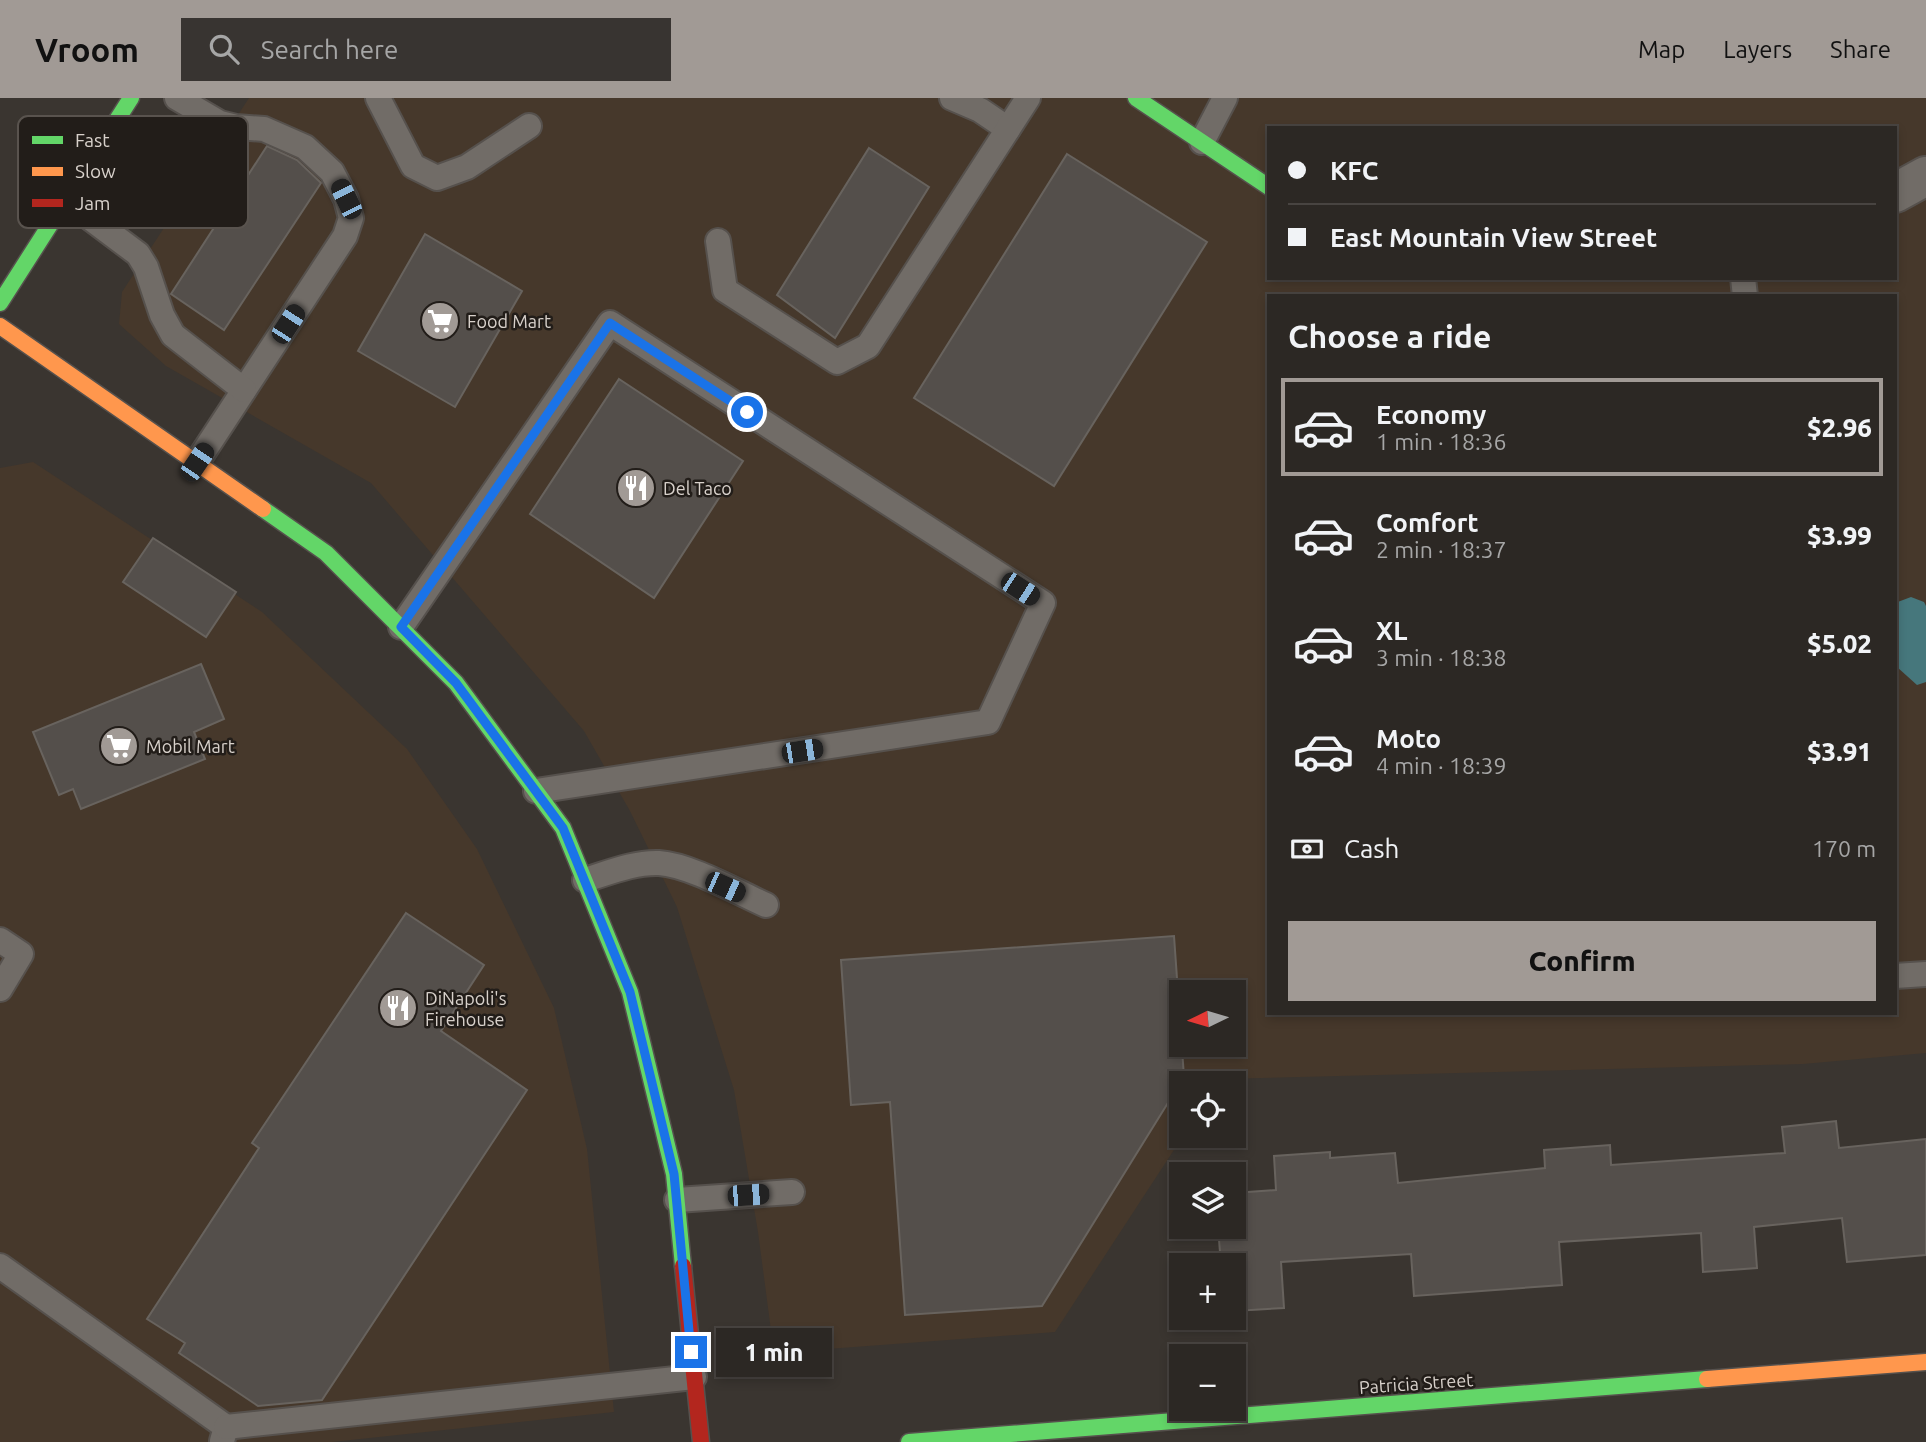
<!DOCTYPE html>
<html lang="en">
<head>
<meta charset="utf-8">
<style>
  body { margin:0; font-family:Ubuntu,sans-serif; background:#383431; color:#f1f3f6; height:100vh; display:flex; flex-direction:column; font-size:26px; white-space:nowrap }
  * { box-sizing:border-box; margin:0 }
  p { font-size:23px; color:#a6a6a6 }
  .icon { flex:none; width:38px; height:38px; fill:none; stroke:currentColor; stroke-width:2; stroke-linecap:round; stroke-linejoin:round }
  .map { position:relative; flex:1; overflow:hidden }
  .drawer { position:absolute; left:1267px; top:196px; width:630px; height:721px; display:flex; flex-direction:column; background:#2c2824; border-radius:0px; box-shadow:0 4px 10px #0003,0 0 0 2px #484441 }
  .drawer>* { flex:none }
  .top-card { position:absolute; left:1267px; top:28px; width:630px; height:154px; border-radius:0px; box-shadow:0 4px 10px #0003,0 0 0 2px #484441; display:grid; align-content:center; height:154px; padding:0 21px; background:#2c2824 }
  .needle { width:46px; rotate:265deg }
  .tools { position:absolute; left:1169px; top:882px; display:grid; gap:14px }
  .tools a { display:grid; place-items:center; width:77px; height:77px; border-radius:0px; background:#2c2824; box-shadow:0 4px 10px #0003,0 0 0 2px #484441; font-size:35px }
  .end { position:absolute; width:32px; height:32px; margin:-16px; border:9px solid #1a73e8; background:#fff; box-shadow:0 0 0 4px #fff }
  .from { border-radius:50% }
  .bubble { position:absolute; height:49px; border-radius:0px; background:#2c2824; box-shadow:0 4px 10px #0003,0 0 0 2px #484441; font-size:23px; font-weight:800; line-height:49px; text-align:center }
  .car { position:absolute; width:21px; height:42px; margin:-21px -10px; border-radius:9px; box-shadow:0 0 5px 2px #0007; background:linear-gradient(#222 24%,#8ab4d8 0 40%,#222 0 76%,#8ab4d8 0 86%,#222 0) }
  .top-card b { display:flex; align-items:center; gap:24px; height:66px; font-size:26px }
  .top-card b+b { border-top:2px solid #484441 }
  .top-card i { width:18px; height:18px; background:#f1f3f6 }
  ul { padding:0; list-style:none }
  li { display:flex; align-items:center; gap:21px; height:98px; margin:0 14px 10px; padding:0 7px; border:4px solid transparent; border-radius:0px }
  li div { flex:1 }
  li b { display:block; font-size:26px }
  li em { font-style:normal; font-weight:800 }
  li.selected { border-color:#a19a95 }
  li>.icon { width:63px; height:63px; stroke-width:1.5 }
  h2 { padding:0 21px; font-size:32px; line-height:84px }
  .pay { display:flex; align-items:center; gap:18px; height:77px; padding:0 21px; font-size:26px }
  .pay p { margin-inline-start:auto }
  .cta { display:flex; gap:14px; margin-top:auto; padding:14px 21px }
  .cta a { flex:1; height:80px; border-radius:0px; background:#a19a95; color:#111; font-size:28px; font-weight:800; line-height:80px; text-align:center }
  header { display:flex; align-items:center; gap:42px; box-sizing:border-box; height:98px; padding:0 35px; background:#a19a95; color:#111 }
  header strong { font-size:33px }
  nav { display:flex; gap:38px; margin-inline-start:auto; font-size:24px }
  .search { width:490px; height:63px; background:#383431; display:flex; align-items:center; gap:18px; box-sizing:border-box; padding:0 24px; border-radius:0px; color:#a6a6a6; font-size:26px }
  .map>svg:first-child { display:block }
  .built { fill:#46382b; fill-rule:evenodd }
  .water { fill:#46777c }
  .building { fill:#544f4b; stroke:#68635e; stroke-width:2 }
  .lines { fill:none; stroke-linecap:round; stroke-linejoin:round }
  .lane-casing { stroke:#56514d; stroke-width:28 }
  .street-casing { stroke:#56514d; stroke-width:42 }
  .fast-casing { stroke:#56514d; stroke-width:19 }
  .slow-casing { stroke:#56514d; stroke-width:19 }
  .jam-casing { stroke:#56514d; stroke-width:19 }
  .lane { stroke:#716c67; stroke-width:24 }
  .street { stroke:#716c67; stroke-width:38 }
  .fast { stroke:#63d668; stroke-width:16 }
  .slow { stroke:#ff974d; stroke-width:16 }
  .jam { stroke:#b3261e; stroke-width:16 }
  .route { stroke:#1a73e8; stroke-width:9 }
  .labels { text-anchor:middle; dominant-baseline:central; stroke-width:5; stroke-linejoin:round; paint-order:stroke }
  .poi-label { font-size:18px; fill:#d8d1cb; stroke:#221d19; text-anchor:start }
  .street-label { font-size:18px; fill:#d8d1cb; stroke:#221d19 }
  .key { fill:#221d19; stroke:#59534e; stroke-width:2 }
  .key-label { font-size:19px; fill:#d8d1cb }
</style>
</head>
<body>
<header>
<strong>Vroom</strong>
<div class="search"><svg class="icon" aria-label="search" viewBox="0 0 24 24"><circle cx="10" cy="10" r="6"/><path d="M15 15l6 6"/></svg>Search here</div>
<nav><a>Map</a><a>Layers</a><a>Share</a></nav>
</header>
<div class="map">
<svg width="1926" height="1344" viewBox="0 0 1926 1344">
  <rect width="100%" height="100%" fill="#3a3530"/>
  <g class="built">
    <path d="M249 0H1926V955L1803 966 1220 981 1217 985H1181L1183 1038 1055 1234 774 1255 758 1134 734 992 677 809 630 713 584 633 371 385 166 268 119 226 122 194ZM1269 30H1895V180H1269ZM1269 198H1895V915H1269ZM1181 894H1234V947H1181Z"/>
    <polygon points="33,364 262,514 407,651 477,751 554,910 587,1051 614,1314 332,1344 0,1344 0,370"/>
  </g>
  <polygon class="water" points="1911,499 1924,504 1926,508 1926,584 1917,587 1897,569 1895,564 1895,505"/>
  <g class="building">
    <polygon points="267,48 297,62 321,85 224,232 171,196"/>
    <polygon points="869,50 929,89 835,240 777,197"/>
    <polygon points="1067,56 1207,144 1054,388 914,300"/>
    <polygon points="425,136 522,193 455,309 358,253"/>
    <polygon points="619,281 743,363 654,500 530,416"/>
    <polygon points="153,440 236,494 206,539 123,484"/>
    <polygon points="201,566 224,621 194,634 205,661 81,711 73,691 59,697 33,634"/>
    <polygon points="406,815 484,867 441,933 527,992 322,1302 258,1308 179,1255 185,1245 147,1221 259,1050 252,1045"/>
    <polygon points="1174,838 1184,979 1042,1208 905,1217 890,1004 851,1007 841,862"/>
    <polygon points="1836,1023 1839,1050 1926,1041 1926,1157 1847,1164 1842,1120 1754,1129 1757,1170 1703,1174 1701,1135 1559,1144 1562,1187 1414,1198 1411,1156 1281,1164 1284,1210 1234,1213 1234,1167 1221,1167 1218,1129 1234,1129 1234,1095 1276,1092 1274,1058 1330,1054 1330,1060 1395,1055 1398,1085 1545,1070 1544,1052 1610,1047 1611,1067 1785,1055 1782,1029"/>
  </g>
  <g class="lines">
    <defs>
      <g id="lane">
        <polyline points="177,0 220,25 236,29 264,31 305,49 332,74 346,101 351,120 345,138 197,364"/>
        <polyline points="378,0 413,68 437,80 467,69 529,28"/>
        <polyline points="952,0 980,12 1008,31"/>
        <polyline points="1202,44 1225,0"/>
        <polyline points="66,102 138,156 146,169 162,217 173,237 244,292"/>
        <polyline points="718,143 725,192 837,264 868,248 1028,0"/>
        <polyline points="1743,180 1745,198"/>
        <polyline points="401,529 610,225 1043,505 988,624 536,693"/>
        <path d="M585 782C608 775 634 764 659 765 690 767 737 794 766 807"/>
        <polyline points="0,842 21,856 0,891"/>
        <polyline points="1895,878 1926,876"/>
        <polyline points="677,1102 792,1094"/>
        <polyline points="0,1168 226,1329 222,1343"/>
        <polyline points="226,1329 694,1279"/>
      </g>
      <polyline id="street" points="1895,95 1926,78"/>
      <g id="fast">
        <polyline points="1136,0 1269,89"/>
        <polyline points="0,205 131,0"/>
        <polyline points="263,411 326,455 456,585 563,730 630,894 674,1076 683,1168"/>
        <polyline points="909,1344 1707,1281"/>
      </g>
      <g id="slow">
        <polyline points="0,228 263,411"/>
        <polyline points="1707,1281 1926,1264"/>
      </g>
      <polyline id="jam" points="683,1168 701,1344"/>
    </defs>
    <use href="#lane" class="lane-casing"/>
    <use href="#street" class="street-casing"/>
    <use href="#fast" class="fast-casing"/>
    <use href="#slow" class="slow-casing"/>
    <use href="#jam" class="jam-casing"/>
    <use href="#lane" class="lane"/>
    <use href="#street" class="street"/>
    <use href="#fast" class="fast"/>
    <use href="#slow" class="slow"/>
    <use href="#jam" class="jam"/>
  </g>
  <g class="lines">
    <polyline class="route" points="691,1254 674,1076 630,894 563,730 456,585 401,529 610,225 747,314"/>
  </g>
  <defs>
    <symbol id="supermarket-disc" viewBox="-11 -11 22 22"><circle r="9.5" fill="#a19a95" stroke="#221d19"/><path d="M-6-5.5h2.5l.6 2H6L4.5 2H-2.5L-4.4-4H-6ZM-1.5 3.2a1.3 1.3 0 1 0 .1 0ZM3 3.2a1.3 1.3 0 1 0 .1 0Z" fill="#fff"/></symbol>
    <symbol id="restaurant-disc" viewBox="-11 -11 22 22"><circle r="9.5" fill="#a19a95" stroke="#221d19"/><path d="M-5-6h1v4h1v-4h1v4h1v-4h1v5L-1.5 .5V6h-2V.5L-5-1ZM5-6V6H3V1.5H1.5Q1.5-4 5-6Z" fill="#fff"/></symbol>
  </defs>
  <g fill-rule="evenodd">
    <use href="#supermarket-disc" x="418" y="201" width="44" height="44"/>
    <use href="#restaurant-disc" x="614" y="368" width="44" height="44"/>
    <use href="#supermarket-disc" x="97" y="626" width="44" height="44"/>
    <use href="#restaurant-disc" x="376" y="888" width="44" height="44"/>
  </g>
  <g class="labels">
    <g class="poi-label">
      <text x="467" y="223">Food Mart</text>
      <text x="663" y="390">Del Taco</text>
      <text x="146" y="648">Mobil Mart</text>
      <text x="425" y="900">DiNapoli's<tspan x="425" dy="21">Firehouse</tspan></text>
    </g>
    <g class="street-label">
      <text transform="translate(1416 1285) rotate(-4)">Patricia Street</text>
    </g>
  </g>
  <rect x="18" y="18" width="230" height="112" rx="10" class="key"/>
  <rect x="32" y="38" width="31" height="8" fill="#63d668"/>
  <rect x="32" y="69" width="31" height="9" fill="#ff974d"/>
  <rect x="32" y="101" width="31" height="8" fill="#b3261e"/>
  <g class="key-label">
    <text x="75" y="49">Fast</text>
    <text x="75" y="80">Slow</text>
    <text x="75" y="112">Jam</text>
  </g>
</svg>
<div class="tools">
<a><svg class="needle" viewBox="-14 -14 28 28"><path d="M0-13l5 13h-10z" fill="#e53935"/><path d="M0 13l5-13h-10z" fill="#a6a6a6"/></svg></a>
<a><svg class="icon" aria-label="locate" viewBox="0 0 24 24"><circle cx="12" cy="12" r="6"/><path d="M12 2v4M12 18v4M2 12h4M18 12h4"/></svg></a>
<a><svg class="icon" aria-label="layers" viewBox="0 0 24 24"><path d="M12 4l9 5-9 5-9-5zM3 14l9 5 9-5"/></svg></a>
<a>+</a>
<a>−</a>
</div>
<i class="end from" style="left:747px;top:314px"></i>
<i class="end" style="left:691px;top:1254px"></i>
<div class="bubble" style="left:716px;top:1230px;width:116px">1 min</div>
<i class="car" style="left:346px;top:101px;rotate:334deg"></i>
<i class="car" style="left:288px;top:226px;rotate:33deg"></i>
<i class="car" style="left:197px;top:364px;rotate:34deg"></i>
<i class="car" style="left:1020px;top:491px;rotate:123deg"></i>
<i class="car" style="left:802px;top:653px;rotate:81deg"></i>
<i class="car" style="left:725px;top:789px;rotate:114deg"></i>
<i class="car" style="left:748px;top:1097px;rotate:86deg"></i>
<div class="top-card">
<b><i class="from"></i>KFC</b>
<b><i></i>East Mountain View Street</b>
</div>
<section class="drawer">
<h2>Choose a ride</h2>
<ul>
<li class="selected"><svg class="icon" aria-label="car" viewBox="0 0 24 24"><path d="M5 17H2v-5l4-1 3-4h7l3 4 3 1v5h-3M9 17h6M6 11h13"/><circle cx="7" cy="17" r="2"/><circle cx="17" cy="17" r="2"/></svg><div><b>Economy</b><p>1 min · 18:36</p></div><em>$2.96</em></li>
<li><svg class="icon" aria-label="car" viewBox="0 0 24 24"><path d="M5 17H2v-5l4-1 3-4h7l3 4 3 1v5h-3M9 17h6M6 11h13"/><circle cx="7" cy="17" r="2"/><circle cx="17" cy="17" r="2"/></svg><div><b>Comfort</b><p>2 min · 18:37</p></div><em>$3.99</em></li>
<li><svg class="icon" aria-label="car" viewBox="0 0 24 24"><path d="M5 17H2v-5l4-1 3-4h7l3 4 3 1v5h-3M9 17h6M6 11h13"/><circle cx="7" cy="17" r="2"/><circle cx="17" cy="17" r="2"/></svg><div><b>XL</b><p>3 min · 18:38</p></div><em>$5.02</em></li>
<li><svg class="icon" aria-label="car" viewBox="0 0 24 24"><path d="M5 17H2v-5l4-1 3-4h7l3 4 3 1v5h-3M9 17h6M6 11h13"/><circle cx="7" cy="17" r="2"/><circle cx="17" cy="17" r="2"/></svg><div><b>Moto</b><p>4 min · 18:39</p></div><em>$3.91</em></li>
</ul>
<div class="pay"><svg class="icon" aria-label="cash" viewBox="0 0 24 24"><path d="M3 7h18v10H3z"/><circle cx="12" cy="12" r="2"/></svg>Cash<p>170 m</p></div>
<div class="cta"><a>Confirm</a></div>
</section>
</div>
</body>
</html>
